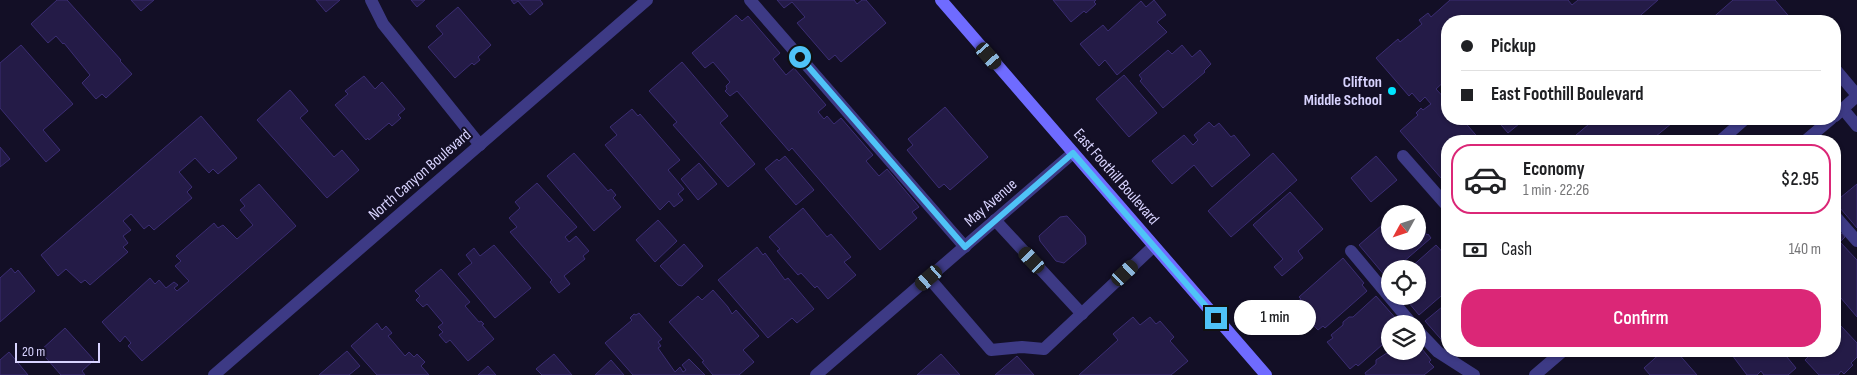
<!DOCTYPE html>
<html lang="en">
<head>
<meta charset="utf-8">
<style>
  body { margin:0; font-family:"Sofia Sans Condensed",sans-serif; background:#f6f6f6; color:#202124; height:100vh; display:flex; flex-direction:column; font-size:19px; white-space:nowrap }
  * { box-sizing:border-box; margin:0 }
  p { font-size:16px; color:#757577 }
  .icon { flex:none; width:28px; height:28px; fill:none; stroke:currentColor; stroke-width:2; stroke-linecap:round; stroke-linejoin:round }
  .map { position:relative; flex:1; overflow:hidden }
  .details { position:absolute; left:1441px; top:135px; width:400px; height:222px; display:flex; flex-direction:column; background:#fff; border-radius:20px; box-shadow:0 1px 4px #0004 }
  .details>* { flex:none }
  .hud { position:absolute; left:1441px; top:15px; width:400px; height:110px; border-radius:20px; box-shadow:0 1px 4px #0004; display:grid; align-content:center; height:110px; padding:0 20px; background:#fff }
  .needle { width:32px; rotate:230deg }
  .tools { position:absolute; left:1381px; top:205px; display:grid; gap:10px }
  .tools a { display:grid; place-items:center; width:45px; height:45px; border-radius:50%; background:#fff; box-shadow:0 1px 4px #0004; font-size:25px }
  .scale { position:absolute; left:15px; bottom:12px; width:85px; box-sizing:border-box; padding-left:5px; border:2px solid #d9d4ff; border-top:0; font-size:14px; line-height:18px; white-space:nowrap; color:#d9d4ff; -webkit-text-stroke:4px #130f26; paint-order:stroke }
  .end { position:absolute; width:22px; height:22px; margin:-11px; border:6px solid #4fc3f7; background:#111; box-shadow:0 0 0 2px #111 }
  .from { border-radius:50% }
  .bubble { position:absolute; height:35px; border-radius:18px; background:#fff; box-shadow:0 1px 4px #0004; font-size:16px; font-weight:600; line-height:35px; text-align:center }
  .car { position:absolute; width:15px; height:30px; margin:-15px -8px; border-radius:6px; box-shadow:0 0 4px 1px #0007; background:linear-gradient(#222 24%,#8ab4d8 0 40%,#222 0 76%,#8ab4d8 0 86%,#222 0) }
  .hud b { display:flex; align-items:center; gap:18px; height:48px; font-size:19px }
  .hud b+b { border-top:1px solid #e0e0e0 }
  .hud i { width:12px; height:12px; background:#202124 }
  ul { padding:9px 0 0; list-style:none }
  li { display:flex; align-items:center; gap:15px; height:70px; margin:0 10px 8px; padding:0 10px; border:2px solid #e0e0e0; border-radius:20px }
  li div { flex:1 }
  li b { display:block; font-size:19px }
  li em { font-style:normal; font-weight:600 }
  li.selected { border-color:#db2777 }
  li>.icon { width:45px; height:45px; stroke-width:1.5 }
  .pay { display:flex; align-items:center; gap:12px; height:55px; padding:0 20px; font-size:19px }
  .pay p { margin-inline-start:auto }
  .primary-button { display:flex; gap:10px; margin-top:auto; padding:10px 20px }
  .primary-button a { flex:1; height:58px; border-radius:20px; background:#db2777; color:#fff; font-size:20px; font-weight:600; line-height:58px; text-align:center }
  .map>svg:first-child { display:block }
  .building { fill:#241b47; stroke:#3b2d73 }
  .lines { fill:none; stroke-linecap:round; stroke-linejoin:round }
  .service { stroke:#3d3a85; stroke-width:12 }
  .minor { stroke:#3d3a85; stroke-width:12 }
  .secondary { stroke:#6f6bff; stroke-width:12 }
  .route { stroke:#4fc3f7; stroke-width:6 }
  .poi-dot { fill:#00e5ff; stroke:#130f26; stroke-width:2 }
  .labels { text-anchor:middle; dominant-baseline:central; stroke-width:4; stroke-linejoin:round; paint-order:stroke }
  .poi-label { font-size:16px; font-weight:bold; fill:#d9d4ff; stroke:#130f26; text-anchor:end }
  .street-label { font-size:16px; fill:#d9d4ff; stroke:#130f26 }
</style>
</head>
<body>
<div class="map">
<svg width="1857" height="375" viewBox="0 0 1857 375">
  <rect width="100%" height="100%" fill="#130f26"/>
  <g class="building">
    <polygon points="57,0 67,0 121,60 120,61 132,74 106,98 102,94 96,99 82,83 90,75 64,43 63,44 56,36 48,43 31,24"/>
    <polygon points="131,0 154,0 141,11"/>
    <polygon points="316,0 340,0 326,12"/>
    <polygon points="411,0 425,0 417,7"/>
    <polygon points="511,0 540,0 543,4 530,15 518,1 514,4"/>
    <polygon points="777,0 854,0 857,4 862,0 866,0 886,23 841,62 835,55 829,60 797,23 805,17 792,2 784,8"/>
    <polygon points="1053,0 1096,0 1094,2 1096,4 1086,13 1084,11 1071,22"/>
    <polygon points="1154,0 1166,15 1157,22 1167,32 1117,75 1105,60 1099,66 1080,44 1103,25 1108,31 1141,1 1146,7"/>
    <polygon points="1450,0 1568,0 1572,5 1578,0 1658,0 1634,21 1448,21 1448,78 1436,89 1448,102 1448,119 1462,119 1481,141 1448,141 1448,186 1400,131 1418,115 1416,113 1421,108 1423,110 1431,104 1425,97 1420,102 1412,93 1409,96 1376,58 1398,39 1400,42 1422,24 1419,20 1428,13 1431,17"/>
    <polygon points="1733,0 1775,0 1792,20 1790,21 1709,21"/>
    <polygon points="458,7 491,45 478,57 480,60 474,65 472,63 455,78 428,47 443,34 436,26"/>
    <polygon points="736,15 742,21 748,16 780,53 773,59 786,75 794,68 826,105 818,112 824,119 827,116 834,124 841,118 873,155 866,161 879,176 887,169 919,207 912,212 917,218 880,250 792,148 789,151 737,91 730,96 725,91 727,89 726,86 730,82 713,62 705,68 692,53"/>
    <polygon points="21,45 73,104 43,130 60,150 46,162 0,108 0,63"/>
    <polygon points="1182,45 1192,57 1200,50 1211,64 1204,71 1205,72 1163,108 1140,81 1142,79 1139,75 1168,50 1172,54"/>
    <polygon points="682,62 728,116 720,123 755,164 728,187 673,125 677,122 649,91"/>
    <polygon points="1124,75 1157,113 1129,137 1096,99"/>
    <polygon points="364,76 375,89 382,82 405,109 398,115 401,118 392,126 389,123 369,140 368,138 366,140 335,105 348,94 345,91"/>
    <polygon points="290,90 308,111 300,118 334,157 342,150 359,170 327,198 257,120"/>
    <polygon points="945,107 988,157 950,190 944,184 939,188 907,150 913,145 908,139"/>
    <polygon points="632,109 638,116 640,114 680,160 668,170 684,189 678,194 683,200 674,207 669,201 660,210 605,145 617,135 610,127"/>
    <polygon points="201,116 237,158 218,174 213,169 209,173 195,158 179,172 192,187 187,192 192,198 154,230 149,225 144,229 131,214 123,221 131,230 123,236 128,243 123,247 128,252 90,285 85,280 81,283 66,269 58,276 41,255"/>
    <polygon points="1496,119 1525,119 1508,133"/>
    <polygon points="1595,119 1677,119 1650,141 1569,141"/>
    <polygon points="1209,122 1214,127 1219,123 1231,137 1234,135 1250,155 1212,187 1194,165 1172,184 1152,161 1184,135 1193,145 1198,140 1194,135"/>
    <polygon points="0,147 10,159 0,167"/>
    <polygon points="574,153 608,191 611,189 616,195 613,198 621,207 594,231 547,176"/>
    <polygon points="1273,153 1297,180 1231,237 1208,211"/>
    <polygon points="785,156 814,190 796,205 765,169 777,159 779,161"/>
    <polygon points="1376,156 1397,180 1371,202 1351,178"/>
    <polygon points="699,163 717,184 698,200 681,179"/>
    <polygon points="537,183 577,227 565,237 569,242 576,236 589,251 583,256 585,259 564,276 570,284 559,293 550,282 552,280 510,232 517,227 509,218 520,208 515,202"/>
    <polygon points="259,184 296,226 142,361 128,346 131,343 125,336 120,342 102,322 150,278 155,284 159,280 166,288 174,282 178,285 174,288 177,291 189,281 175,266 181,261 176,256 214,223 218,228 223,225 237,239 253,225 240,210 245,206 240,200"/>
    <polygon points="1857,184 1857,228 1835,202"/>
    <polygon points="1290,192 1323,229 1298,251 1303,258 1282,276 1274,267 1283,259 1253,225"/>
    <polygon points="1403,207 1408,214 1395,214"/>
    <polygon points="803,208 827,237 831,234 851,257 844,262 856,275 828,299 817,286 815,288 801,273 798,275 777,251 780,249 769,237"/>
    <polygon points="1067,216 1085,236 1086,244 1064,263 1056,261 1040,241 1039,236 1060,217"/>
    <polygon points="1390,218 1390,241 1418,241 1418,224 1427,235 1428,234 1431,238 1395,269 1390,269 1390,273 1386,277 1359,245"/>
    <polygon points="658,220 677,241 655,262 636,240"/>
    <polygon points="1842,233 1845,237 1840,242 1857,260 1857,317 1835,291 1835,236 1837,238"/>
    <polygon points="684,244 703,266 682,286 678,285 660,266"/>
    <polygon points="494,245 531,288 495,318 458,274 472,263 466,255 474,248 480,256"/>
    <polygon points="1436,245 1448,258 1448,290 1419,315 1403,296 1418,296 1418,269 1409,269"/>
    <polygon points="757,247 763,255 765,253 785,280 788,278 814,309 797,323 792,318 768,338 718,280"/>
    <polygon points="1343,258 1364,283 1362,285 1367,291 1325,328 1323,326 1318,330 1294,304 1301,299 1299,297"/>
    <polygon points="11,268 15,273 18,270 35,291 0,322 0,278"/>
    <polygon points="441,269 470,302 465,306 479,322 481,321 484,324 482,325 494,339 468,361 450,340 446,343 439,335 443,332 438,327 443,323 427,304 423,307 416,300 420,296 415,291"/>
    <polygon points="713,290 728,307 732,314 736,310 759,336 743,350 754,362 739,375 713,375 702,362 704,361 669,322 698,296 702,300"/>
    <polygon points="1376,296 1398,321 1396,324 1390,324 1390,338 1358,366 1356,364 1350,369 1327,342 1333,338 1331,335 1343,325 1343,322 1349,317 1353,317"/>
    <polygon points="1448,302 1448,346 1447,346 1425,321"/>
    <polygon points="639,313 662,339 658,342 661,346 658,348 675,372 680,367 683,372 686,370 682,365 689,359 705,375 633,375 605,343 632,320 630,318 634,314 636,315"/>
    <polygon points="1133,317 1140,325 1150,317 1156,324 1160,321 1174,337 1170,341 1188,361 1171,375 1079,375 1118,340 1113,334"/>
    <polygon points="377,323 382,330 386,326 392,333 388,336 405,356 409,352 414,357 417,354 425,362 421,366 429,375 377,375 351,346"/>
    <polygon points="1841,326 1857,343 1857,357 1851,363 1853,365 1844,374 1841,371 1838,375 1819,375 1805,360 1814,351 1835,351 1835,332"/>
    <polygon points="65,328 94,360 82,371 85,375 61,375 40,351"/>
    <polygon points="1418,344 1431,360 1429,362 1434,367 1424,375 1366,375 1365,373 1376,364 1376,360 1390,351 1418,351"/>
    <polygon points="347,351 360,366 349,375 319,375"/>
    <polygon points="1663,351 1676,351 1697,375 1650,375 1644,368"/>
    <polygon points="1729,351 1782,351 1796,368 1788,375 1764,375 1761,371 1757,375 1747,375"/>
    <polygon points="9,352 28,375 0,375 0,360"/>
    <polygon points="554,354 572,375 542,375 536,369"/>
    <polygon points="941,354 960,375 917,375"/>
    <polygon points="1017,356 1034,375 995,375"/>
    <polygon points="611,360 624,375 595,375"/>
    <polygon points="488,366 496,375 478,375"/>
  </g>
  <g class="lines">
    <g class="service">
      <polyline points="371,0 383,24 480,145"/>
      <polyline points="750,0 965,247"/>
      <polyline points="1835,69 1857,95"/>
      <polyline points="1843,109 1857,126"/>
      <polyline points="1720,141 1745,119"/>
      <polyline points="1403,156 1448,207"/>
      <polyline points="1835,216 1857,241"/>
      <polyline points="995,220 1082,314"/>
      <polyline points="1351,251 1412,324"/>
      <polyline points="929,278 991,350 1022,347 1044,349 1154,246"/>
      <polyline points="1418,331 1438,352 1474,375"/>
    </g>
    <g class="minor">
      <polyline points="1835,116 1857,96"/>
      <polyline points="1805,141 1831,119"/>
      <polyline points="214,375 647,0"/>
      <polyline points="816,375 1073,153"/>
      <polyline points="1535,375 1563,351"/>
    </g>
    <polyline class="secondary" points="941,0 1266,375"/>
  </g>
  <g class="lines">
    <polyline class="route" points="800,57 965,247 1073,153 1216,318"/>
  </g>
  <circle class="poi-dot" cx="1392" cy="91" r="5"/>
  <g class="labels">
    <g class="poi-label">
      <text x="1382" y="82">Clifton<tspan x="1382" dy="18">Middle School</tspan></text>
    </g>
    <g class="street-label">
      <text transform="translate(420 175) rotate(-41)">North Canyon Boulevard</text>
      <text transform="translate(1116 177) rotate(49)">East Foothill Boulevard</text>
      <text transform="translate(991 203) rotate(-41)">May Avenue</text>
    </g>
  </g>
</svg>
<div class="tools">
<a><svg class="needle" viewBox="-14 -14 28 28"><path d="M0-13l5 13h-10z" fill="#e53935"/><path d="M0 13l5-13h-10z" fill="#757577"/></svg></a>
<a><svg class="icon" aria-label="locate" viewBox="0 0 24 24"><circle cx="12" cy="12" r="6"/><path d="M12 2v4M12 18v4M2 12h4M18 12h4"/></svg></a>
<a><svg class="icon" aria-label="layers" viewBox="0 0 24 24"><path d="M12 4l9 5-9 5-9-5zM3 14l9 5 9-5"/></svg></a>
</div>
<div class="scale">20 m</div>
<i class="end from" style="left:800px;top:57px"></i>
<i class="end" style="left:1216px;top:318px"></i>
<div class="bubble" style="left:1234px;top:300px;width:82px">1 min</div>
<i class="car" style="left:989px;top:56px;rotate:139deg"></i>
<i class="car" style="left:1032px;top:260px;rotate:317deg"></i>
<i class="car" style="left:1125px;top:273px;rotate:47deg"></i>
<i class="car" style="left:929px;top:278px;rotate:229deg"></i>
<div class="hud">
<b><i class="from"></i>Pickup</b>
<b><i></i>East Foothill Boulevard</b>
</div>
<section class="details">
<ul>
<li class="selected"><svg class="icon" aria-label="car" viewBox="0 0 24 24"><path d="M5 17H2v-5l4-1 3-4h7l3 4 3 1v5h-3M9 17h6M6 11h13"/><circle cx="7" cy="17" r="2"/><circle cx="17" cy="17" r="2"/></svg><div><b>Economy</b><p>1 min · 22:26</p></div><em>$2.95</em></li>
</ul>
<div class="pay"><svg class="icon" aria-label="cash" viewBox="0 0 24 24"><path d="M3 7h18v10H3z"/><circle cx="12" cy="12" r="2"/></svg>Cash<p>140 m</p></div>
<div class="primary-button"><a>Confirm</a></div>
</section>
</div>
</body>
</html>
